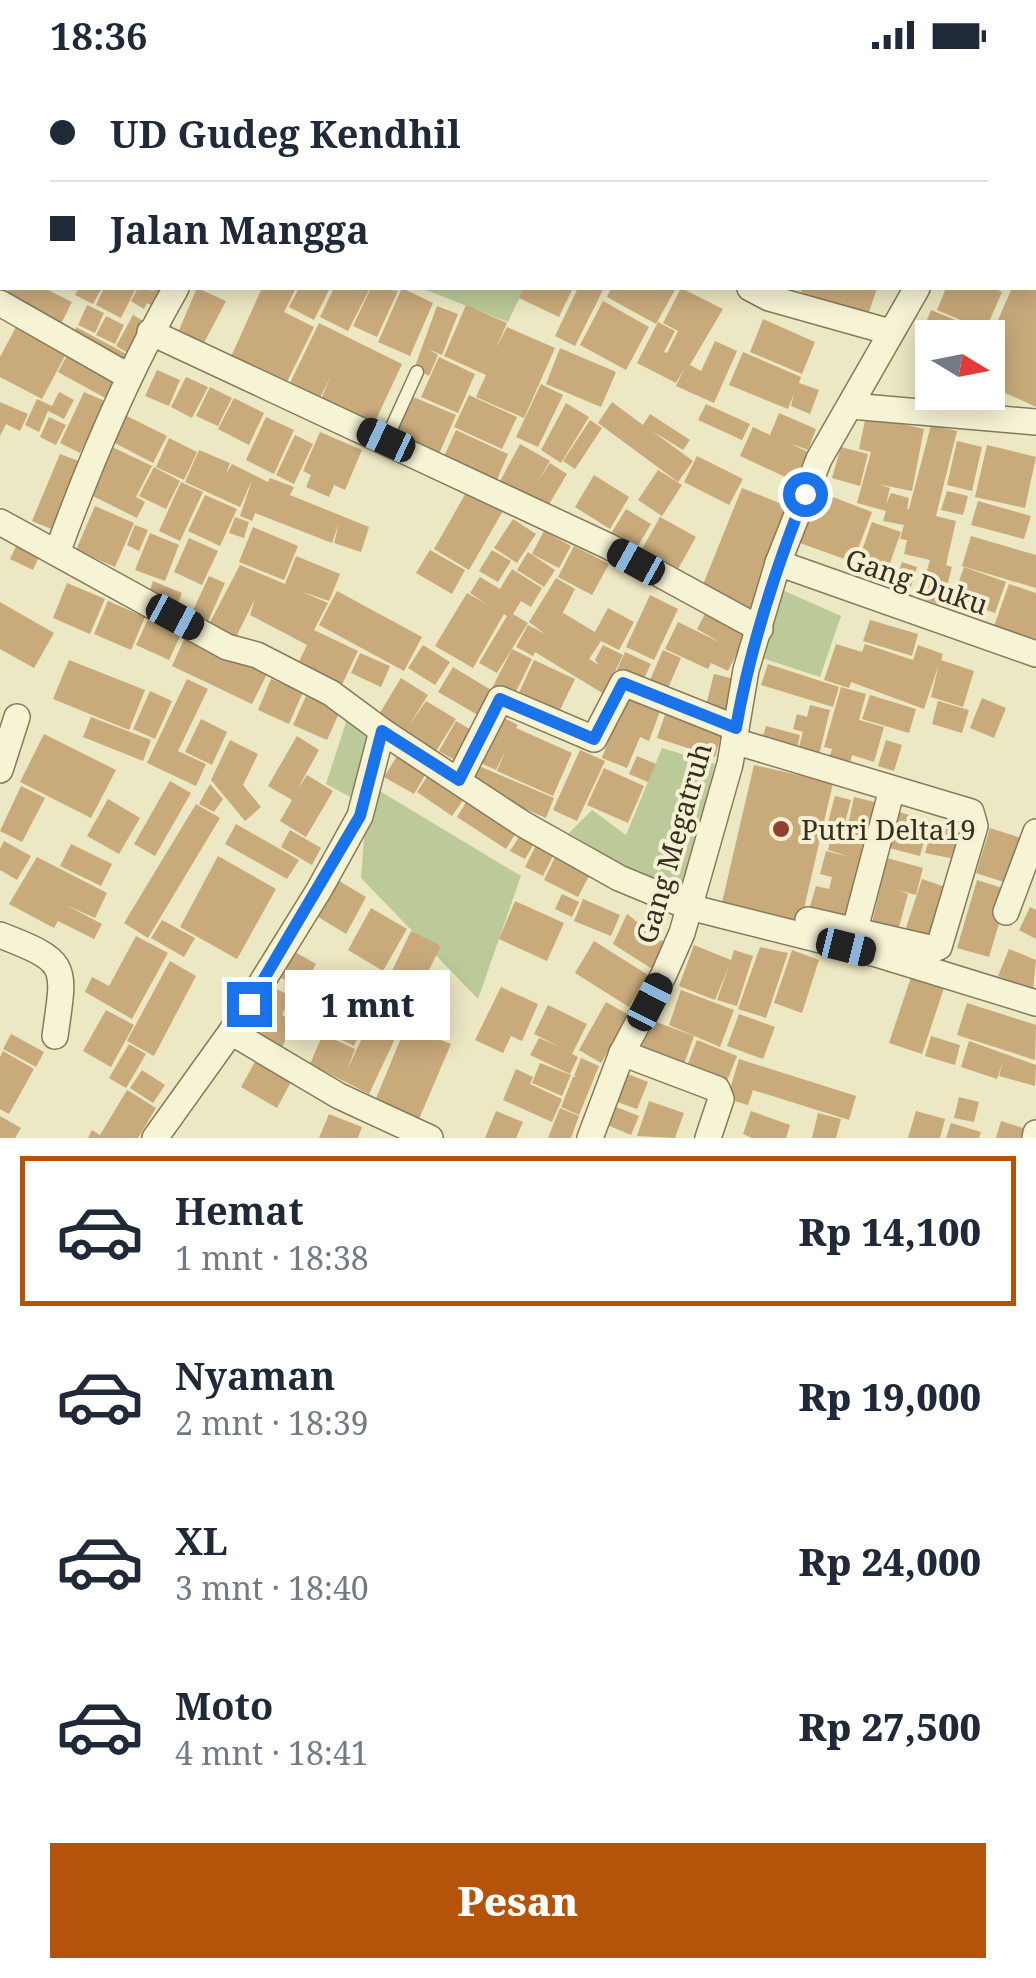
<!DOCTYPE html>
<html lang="id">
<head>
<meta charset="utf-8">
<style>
  body { margin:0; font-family:"Noto Serif",serif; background:#f6f6f7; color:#1f2937; height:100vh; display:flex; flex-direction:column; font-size:38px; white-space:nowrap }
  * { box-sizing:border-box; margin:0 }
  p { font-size:32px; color:#747a83 }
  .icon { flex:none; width:55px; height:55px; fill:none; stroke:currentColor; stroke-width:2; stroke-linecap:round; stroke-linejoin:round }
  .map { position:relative; height:1068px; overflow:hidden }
  .panel { display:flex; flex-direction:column; background:#fff; flex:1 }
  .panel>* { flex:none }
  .top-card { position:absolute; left:0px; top:0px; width:1038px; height:220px; box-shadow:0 5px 25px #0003; display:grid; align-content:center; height:220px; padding:0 50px; background:#fff }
  .needle { width:65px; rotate:100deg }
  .buttons { position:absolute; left:915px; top:250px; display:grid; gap:20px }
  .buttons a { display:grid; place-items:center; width:90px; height:90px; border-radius:0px; background:#fff; box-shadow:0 5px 25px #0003; font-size:50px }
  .end { position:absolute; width:45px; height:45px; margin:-22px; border:12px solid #1a73e8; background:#fff; box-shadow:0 0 0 5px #fff }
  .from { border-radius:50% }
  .bubble { position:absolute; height:70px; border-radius:0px; background:#fff; box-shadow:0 5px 25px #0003; font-size:32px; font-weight:800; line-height:70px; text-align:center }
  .car { position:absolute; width:30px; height:60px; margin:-30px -15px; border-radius:12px; box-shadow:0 0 8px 2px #0007; background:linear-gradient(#222 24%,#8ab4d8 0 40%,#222 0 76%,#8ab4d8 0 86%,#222 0) }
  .top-card b { display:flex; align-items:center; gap:35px; height:95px; font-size:38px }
  .top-card b+b { border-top:2px solid #e0e1e3 }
  .top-card i { width:25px; height:25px; background:#1f2937 }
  ul { padding:18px 0 0; list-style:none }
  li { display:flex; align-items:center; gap:30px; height:150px; margin:0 20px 15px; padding:0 30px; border:5px solid transparent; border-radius:0px }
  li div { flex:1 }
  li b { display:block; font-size:38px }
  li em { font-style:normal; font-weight:800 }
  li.selected { border-color:#b45309 }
  li>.icon { width:90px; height:90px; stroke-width:1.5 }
  .button { display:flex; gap:20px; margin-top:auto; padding:20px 50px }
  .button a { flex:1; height:115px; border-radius:0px; background:#b45309; color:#fff; font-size:40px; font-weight:800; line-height:115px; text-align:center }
  .status { display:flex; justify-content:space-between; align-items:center; height:70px; padding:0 50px; background:#fff; direction:ltr }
  .status svg { height:28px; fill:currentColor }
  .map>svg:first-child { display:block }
  .green { fill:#bbca98 }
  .building { fill:#c9aa7b }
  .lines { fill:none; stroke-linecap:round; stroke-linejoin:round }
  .lane-casing { stroke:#867a5b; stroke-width:15 }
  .street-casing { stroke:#867a5b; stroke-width:28 }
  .lane { stroke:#f7f4d6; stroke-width:12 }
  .street { stroke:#f7f4d6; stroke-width:25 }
  .route { stroke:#1a73e8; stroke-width:12 }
  .poi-dot { fill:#933f2d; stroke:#f4f0d3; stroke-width:4 }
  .labels { text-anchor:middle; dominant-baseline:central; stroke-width:8; stroke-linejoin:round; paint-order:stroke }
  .street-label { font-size:28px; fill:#362e1e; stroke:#f4f0d3 }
  .poi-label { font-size:28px; fill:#362e1e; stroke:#f4f0d3; text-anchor:start }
</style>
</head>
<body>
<div class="status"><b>18:36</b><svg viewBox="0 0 49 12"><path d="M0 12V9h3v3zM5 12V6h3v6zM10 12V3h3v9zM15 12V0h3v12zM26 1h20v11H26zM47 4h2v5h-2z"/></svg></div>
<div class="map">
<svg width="1036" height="1068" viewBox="0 0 1036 1068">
  <rect width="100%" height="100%" fill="#ece8c3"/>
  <g class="green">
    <polygon points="421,218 524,218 508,252"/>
    <polygon points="780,519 841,546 820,607 762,588"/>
    <polygon points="349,643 375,659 356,730 326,714"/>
    <polygon points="662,678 715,694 683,818 630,800 569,763 592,740 626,765"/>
    <polygon points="368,714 521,806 478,929 361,808"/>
  </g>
  <g class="building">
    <polygon points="10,218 44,218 72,232 60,256 5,226"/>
    <polygon points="79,218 102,218 93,234 75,225"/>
    <polygon points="104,218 136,218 121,248 96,235"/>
    <polygon points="138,218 154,221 156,218 173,218 161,240 147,233 144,239 131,231"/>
    <polygon points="197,218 226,231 204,273 179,260"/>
    <polygon points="262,218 296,218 284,242 314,257 284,318 230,289"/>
    <polygon points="299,218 330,218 314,250 289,237"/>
    <polygon points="334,218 370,218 348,261 320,247"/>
    <polygon points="371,218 398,221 377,267 353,256"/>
    <polygon points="402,218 433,233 410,286 378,272"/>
    <polygon points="524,218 573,218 559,247 519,228"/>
    <polygon points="578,218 604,218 575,276 555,266"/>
    <polygon points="611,218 676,218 656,254 607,227"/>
    <polygon points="681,218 723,239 690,295 701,301 715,271 737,281 714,333 676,316 685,297 676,313 637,293 658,252 675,261 664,282 667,283 678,261 663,253"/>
    <polygon points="803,218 877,218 868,245 801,222"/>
    <polygon points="946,218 993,218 1002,222 982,268 956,268 963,251 937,240"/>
    <polygon points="1012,218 1036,218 1036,337 988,315 988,273"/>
    <polygon points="603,231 649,257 626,300 580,275"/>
    <polygon points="87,235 104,243 95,263 78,255"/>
    <polygon points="466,235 507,253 496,278 507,257 555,278 524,348 476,327 486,305 444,286"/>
    <polygon points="437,236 458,244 442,285 428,279 438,285 429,306 414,299"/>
    <polygon points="931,240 960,252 953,268 932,268 932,275 919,270"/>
    <polygon points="133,245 150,255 133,286 116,276"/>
    <polygon points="106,246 124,255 115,274 96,265"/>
    <polygon points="763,249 815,272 802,304 750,282"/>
    <polygon points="319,253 402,294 372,358 319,334 331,306 317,334 287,319"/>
    <polygon points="16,257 66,284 42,329 0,307 0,287"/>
    <polygon points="76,257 134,288 128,297 73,265"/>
    <polygon points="560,278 616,302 601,337 546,314"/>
    <polygon points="69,282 118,309 107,329 58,302"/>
    <polygon points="743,282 801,307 799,313 819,320 810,344 791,336 794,324 788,339 729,315"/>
    <polygon points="439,287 475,304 458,343 421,327"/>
    <polygon points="157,300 180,310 169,336 145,326"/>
    <polygon points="186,307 208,317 192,348 171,337"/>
    <polygon points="541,314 563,325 538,377 516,367"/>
    <polygon points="210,317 232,328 218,356 196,346"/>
    <polygon points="59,322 74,330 64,349 48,341 39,362 25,355 37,329 52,336"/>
    <polygon points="84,322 105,331 95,350 103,354 95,371 88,367 80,383 60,373"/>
    <polygon points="469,325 517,347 502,379 454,357"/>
    <polygon points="411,326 456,345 439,384 393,364"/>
    <polygon points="234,328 264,343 249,375 218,359"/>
    <polygon points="0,332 28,344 20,361 6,354 0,366"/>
    <polygon points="612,332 643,355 650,344 690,370 683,380 652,361 693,391 678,412 598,353"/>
    <polygon points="566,333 589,347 561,393 541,380"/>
    <polygon points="706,334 750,354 742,370 698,350"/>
    <polygon points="121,343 167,366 153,393 107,369"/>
    <polygon points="779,343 816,359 808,380 789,373 808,382 794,411 740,386 753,357 770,365"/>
    <polygon points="866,346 924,359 912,421 877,414 890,418 886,434 891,423 909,428 907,439 909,439 931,355 957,361 936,446 956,451 946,495 952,497 942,535 919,528 930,490 904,484 907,470 900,469 904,455 883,451 886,441 857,433 871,382 859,379"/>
    <polygon points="49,347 66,355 56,375 40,367"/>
    <polygon points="266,347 294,360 274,404 246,390"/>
    <polygon points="590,350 602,358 575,399 563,391"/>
    <polygon points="456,360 508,384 493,419 440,395"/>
    <polygon points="320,362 362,380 345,420 334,415 329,427 306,417 311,405 303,401"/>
    <polygon points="295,365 313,374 294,414 276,405"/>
    <polygon points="169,368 197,382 184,410 156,397"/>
    <polygon points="957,371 982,377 972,421 947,415"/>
    <polygon points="104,373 152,396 136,427 145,432 137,448 81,420"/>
    <polygon points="520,374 550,391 536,414 550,393 567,404 545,441 499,413"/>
    <polygon points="987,375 1036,387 1025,438 975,427"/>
    <polygon points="841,377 868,384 860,416 832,408"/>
    <polygon points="199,380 230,393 226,404 232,394 268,412 270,408 294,417 290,425 369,457 361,482 334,473 339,453 332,473 255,443 252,451 240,446 252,410 240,437 185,412"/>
    <polygon points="60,384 84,393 56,461 32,451"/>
    <polygon points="697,386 743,409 729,435 684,412"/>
    <polygon points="154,397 180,411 166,439 139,426"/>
    <polygon points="658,400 682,415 662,446 638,430"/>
    <polygon points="594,405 629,427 610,459 575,437"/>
    <polygon points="181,412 203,422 180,471 159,461"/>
    <polygon points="742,418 797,440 754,545 700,522"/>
    <polygon points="467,421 503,441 469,500 434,479"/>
    <polygon points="817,421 872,442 853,492 797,472"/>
    <polygon points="947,421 968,426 963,445 941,440"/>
    <polygon points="205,425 237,439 220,476 188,461"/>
    <polygon points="978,431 1031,446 1024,469 971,455"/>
    <polygon points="95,436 134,453 115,497 76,480"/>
    <polygon points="626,439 651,454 632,486 607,470"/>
    <polygon points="235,447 249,452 244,468 229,463"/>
    <polygon points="660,447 696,467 678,499 642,479"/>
    <polygon points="513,449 536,464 517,493 494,478"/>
    <polygon points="872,452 901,462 885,507 856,497"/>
    <polygon points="135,455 148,460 139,481 127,475"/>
    <polygon points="253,457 298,476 284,510 239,492"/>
    <polygon points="544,461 571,476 559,498 532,484"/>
    <polygon points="150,463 179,475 165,511 135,500"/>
    <polygon points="971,466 1036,485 1036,518 962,496"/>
    <polygon points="189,468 218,481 202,515 174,502"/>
    <polygon points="18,472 41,482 33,500 10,489"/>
    <polygon points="574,476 609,494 592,525 558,507"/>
    <polygon points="430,480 465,500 452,524 416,503"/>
    <polygon points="492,480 511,491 498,512 479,501"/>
    <polygon points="528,482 555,500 544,517 517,500"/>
    <polygon points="296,486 340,504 329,531 300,521 328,533 314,560 358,581 339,621 295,600 307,575 250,545 255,529 235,569 208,556 240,495 285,514"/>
    <polygon points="902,492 917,497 909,523 893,518"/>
    <polygon points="964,497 1006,512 995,543 953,528"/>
    <polygon points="512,499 542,518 531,537 521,531 513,544 528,553 497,603 479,593 507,546 504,544 473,598 435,576 467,523 486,534 470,523 480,507 500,519"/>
    <polygon points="209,506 225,513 206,556 189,549"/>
    <polygon points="556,508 575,519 559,550 563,543 595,562 608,538 634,552 619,580 601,571 589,589 599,595 595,590 603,575 623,585 604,624 535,582 533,586 516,577 528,555 545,564 529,552"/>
    <polygon points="153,511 182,523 175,540 147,529"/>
    <polygon points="67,513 105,529 90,564 53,548"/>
    <polygon points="1009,514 1036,523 1036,571 994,556"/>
    <polygon points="337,521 422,567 404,601 319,555"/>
    <polygon points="650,525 678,539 654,590 626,577"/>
    <polygon points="108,531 145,547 131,580 94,564"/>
    <polygon points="0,532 54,563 34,598 0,579"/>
    <polygon points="705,544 746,565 728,601 711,593 708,599 665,579 678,552 721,573 697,559"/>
    <polygon points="149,547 182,562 169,590 136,575"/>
    <polygon points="870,550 918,564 912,586 863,571"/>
    <polygon points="186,565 267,604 252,634 172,596"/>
    <polygon points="836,574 862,582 865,574 913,590 918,575 943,584 941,590 974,601 963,637 931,627 939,594 924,639 851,612 849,618 824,610"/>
    <polygon points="423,575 450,592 435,615 408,598"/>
    <polygon points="512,579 532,589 512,630 483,648 438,622 453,597 491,620"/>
    <polygon points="663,580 681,588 665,625 647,617"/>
    <polygon points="625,582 651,594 641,615 616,602"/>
    <polygon points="360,583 390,596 381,617 351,603"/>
    <polygon points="69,590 145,620 129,660 53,629"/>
    <polygon points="534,590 575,609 557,646 517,627"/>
    <polygon points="768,594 839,617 833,637 761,615"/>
    <polygon points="714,604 738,610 727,649 704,643"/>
    <polygon points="401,608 428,625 408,657 426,631 456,649 433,686 378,646"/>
    <polygon points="187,609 208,619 178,681 206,694 196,716 147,693"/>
    <polygon points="271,609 303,622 289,654 258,640"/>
    <polygon points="841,617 866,624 859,650 884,657 874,692 852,685 848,701 827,695 832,679 824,677"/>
    <polygon points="150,621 172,631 155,669 133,659"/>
    <polygon points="626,623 662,636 649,671 640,667 627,698 602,688"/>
    <polygon points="870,625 916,639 909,663 862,649"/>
    <polygon points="306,626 340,641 327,670 293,655"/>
    <polygon points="982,628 1006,638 994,668 970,658"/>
    <polygon points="938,631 969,640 962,663 932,654"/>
    <polygon points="810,635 830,640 818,689 797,684 803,662 793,659 797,644 807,647"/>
    <polygon points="667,639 724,657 715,687 657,668"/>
    <polygon points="494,643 518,655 516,658 572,683 553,726 497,701 506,679 496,700 472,689"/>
    <polygon points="91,647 151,670 143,691 83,667"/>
    <polygon points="201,649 227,662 212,695 185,682"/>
    <polygon points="456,651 478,664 461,694 439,681"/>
    <polygon points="766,656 800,665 796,682 761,673"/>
    <polygon points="44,664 116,700 91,748 20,712"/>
    <polygon points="297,666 319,680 297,720 307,705 333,721 306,767 280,751 292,730 268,716"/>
    <polygon points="230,670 258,684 243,715 261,737 245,751 211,710"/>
    <polygon points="886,670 902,675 894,701 878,696"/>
    <polygon points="580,680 605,691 577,751 553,740"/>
    <polygon points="399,683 428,700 414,724 384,707"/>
    <polygon points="637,686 656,694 648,712 629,704"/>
    <polygon points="754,695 833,713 799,860 720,841"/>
    <polygon points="479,696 554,728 546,748 471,716"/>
    <polygon points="604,698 644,716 628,753 587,735"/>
    <polygon points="430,702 466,726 452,746 417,722"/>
    <polygon points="170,711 191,723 155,786 134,774"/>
    <polygon points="210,714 223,729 214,742 199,734"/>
    <polygon points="21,716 45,728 22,772 0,761"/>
    <polygon points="835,726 851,730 843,760 827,756"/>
    <polygon points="854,727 883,734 877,762 848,755"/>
    <polygon points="108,729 140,748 119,784 87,766"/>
    <polygon points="468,729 517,761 506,779 457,747"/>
    <polygon points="196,734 220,748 148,868 124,853"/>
    <polygon points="899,742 930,751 920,786 889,778"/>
    <polygon points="934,752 953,757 950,765 966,770 960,790 925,783"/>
    <polygon points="236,754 299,790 287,809 225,774"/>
    <polygon points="847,756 874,763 844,853 808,843 816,816 829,819 832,807 820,804 826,781 850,787 828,780 833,761 844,764"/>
    <polygon points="990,758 1027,770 1013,815 976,803"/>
    <polygon points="290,760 321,778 312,795 281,777"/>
    <polygon points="521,764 535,772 525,789 510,781"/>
    <polygon points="4,771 31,786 17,810 0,800 0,779"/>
    <polygon points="71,774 112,794 101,816 60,796"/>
    <polygon points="536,775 554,784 543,806 525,797"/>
    <polygon points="218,786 276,819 237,889 180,857"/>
    <polygon points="37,787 107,823 95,848 66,835 102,854 94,869 58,851 54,858 9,834"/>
    <polygon points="555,787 590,804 578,827 544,810"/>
    <polygon points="887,788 923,798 916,825 898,820 908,824 897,864 871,857"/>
    <polygon points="336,809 366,827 346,864 315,845"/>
    <polygon points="922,809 951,819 932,874 904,864"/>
    <polygon points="977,810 1009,820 989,887 957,878"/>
    <polygon points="562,824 579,832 572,847 555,839"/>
    <polygon points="583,829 620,845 611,866 574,851"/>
    <polygon points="515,831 564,853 547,891 499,869"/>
    <polygon points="1030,837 1036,840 1036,869 1019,860"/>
    <polygon points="371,838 407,859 383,901 348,880"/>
    <polygon points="627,844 669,876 657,902 613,874"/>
    <polygon points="162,850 195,868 184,887 151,868"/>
    <polygon points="411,861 441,876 420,918 391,903"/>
    <polygon points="136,866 168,883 132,949 85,922 92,907 109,916"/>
    <polygon points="594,871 648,905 629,937 575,903"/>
    <polygon points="694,875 731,890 734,880 753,886 737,936 717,930 729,896 715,930 679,916"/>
    <polygon points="760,877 788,883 766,948 738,939"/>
    <polygon points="1009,879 1036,890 1033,920 998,906"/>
    <polygon points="792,880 819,890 802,943 774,933"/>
    <polygon points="295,882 316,894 302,919 281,908"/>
    <polygon points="170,891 196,906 154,986 127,971"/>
    <polygon points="912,904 945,915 922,984 889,973"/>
    <polygon points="501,917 538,934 522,971 511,966 503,983 475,970"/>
    <polygon points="274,918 291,926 282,945 294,951 281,980 240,960 252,935 263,940"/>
    <polygon points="389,920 412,931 402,953 378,942"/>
    <polygon points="681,920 734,940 720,977 669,955"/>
    <polygon points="349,931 371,941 354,976 333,966"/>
    <polygon points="606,932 629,945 601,993 579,980"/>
    <polygon points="417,933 436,943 426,964 451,974 419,1049 375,1031 406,956 422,961 407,954"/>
    <polygon points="967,933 1036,955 1035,990 957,965"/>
    <polygon points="548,935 587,954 572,984 578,987 570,1004 530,985 539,968 560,977 534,964"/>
    <polygon points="106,940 134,955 111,997 83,981"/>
    <polygon points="739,944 775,957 763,989 727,976"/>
    <polygon points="373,945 400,958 369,1024 310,994 323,964 355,979 347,1000"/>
    <polygon points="651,950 694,966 682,1000 639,985"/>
    <polygon points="11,964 44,982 36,997 3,979"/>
    <polygon points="931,966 960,975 955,995 925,986"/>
    <polygon points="697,970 737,986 727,1011 687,996"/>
    <polygon points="969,971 1036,995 1035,1016 999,1006 1003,991 997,1009 961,997"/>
    <polygon points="129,974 146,984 126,1018 109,1008"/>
    <polygon points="3,981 34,999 9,1044 0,1039 0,987"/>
    <polygon points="581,988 599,996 579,1045 561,1037 573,1007 577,1007 574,1006"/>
    <polygon points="739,989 856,1026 849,1050 753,1020 748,1035 727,1029"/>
    <polygon points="256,990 292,1010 277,1038 241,1017"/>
    <polygon points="540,993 571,1005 562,1026 532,1013"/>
    <polygon points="516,999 533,1007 530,1014 562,1029 552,1052 503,1030"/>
    <polygon points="142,1000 165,1015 153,1033 130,1018"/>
    <polygon points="620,1001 648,1012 637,1039 609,1029"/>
    <polygon points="127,1020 156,1038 138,1068 88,1068 92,1060 100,1065"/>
    <polygon points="959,1027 979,1032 974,1052 954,1048"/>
    <polygon points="649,1031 684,1043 675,1068 637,1066"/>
    <polygon points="606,1033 639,1046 631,1065 598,1051"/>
    <polygon points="560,1038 579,1046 571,1068 548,1068"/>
    <polygon points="496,1041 523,1052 516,1068 485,1068"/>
    <polygon points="751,1041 790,1055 786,1068 752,1068 743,1064"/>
    <polygon points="916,1041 945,1049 940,1068 908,1068"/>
    <polygon points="818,1043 841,1049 836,1068 812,1068"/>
    <polygon points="329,1044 362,1057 358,1068 319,1068"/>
    <polygon points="0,1046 21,1058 15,1068 0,1068"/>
    <polygon points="1001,1051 1026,1059 1023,1068 996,1068"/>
    <polygon points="951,1053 981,1062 979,1068 946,1068"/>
  </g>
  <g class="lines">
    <defs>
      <polyline id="lane" points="386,370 417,302"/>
      <g id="street">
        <polyline points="376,0 381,2"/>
        <polyline points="116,2 117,0"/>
        <polyline points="411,2 412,0"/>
        <polyline points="1016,2 1017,0"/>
        <polyline points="1035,158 1036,158"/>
        <polyline points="0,204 2,200"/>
        <polyline points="750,218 769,228 890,262"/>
        <polyline points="0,233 128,306"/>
        <polyline points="150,262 608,476 760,559"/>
        <polyline points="851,336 1036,352"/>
        <polyline points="0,452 227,577 257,585 331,623 385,663 523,754 619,808 689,837 880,885 1036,933"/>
        <path d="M57 483C90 392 128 302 176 218"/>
        <polyline points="778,493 1036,584"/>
        <polyline points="734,671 971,742 975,756 939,877 934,879 808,850"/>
        <polyline points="0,700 17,647"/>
        <polyline points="459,709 500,629 594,669 623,613 736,658"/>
        <polyline points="1006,842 1036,762"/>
        <polyline points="855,859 892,719"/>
        <path d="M0 865C70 892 65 895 55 966"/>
        <polyline points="231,962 339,1026 430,1068"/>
        <polyline points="622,983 717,1019 721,1029 708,1068"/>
        <polyline points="155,1068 231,962 319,820 360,746 382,661"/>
        <polyline points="590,1068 622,983 664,904 682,863 730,694 746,600 778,493 819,389 917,218"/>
        <polyline points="1035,1068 1036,1063"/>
      </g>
    </defs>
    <use href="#lane" class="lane-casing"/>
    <use href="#street" class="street-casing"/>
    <use href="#lane" class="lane"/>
    <use href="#street" class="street"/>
  </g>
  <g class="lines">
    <path class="route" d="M249 934 360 746 382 661 459 710 500 629 594 669 623 613 736 658C750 577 775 500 805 424"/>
  </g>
  <circle class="poi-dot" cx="781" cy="759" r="10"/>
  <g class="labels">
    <g class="street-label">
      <text transform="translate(917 511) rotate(19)">Gang Duku</text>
      <text transform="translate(673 773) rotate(-74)">Gang Megatruh</text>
    </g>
    <g class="poi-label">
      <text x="801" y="759">Putri Delta19</text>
    </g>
  </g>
</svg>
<div class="buttons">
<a><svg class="needle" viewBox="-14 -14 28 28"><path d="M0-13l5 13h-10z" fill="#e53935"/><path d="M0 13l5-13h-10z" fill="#747a83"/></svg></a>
</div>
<i class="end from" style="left:805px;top:424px"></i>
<i class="end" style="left:249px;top:934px"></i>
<div class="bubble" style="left:285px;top:900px;width:165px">1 mnt</div>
<i class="car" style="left:386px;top:370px;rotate:295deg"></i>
<i class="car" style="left:636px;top:492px;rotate:299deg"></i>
<i class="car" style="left:175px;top:547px;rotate:118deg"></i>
<i class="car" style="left:846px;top:877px;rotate:104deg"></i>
<i class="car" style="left:650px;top:932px;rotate:27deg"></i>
<div class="top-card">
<b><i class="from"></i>UD Gudeg Kendhil</b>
<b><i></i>Jalan Mangga</b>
</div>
</div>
<section class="panel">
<ul>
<li class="selected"><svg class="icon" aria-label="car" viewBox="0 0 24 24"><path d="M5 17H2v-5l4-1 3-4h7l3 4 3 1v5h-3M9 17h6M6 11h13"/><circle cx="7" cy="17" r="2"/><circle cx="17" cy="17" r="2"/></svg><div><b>Hemat</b><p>1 mnt · 18:38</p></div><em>Rp 14,100</em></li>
<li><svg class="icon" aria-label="car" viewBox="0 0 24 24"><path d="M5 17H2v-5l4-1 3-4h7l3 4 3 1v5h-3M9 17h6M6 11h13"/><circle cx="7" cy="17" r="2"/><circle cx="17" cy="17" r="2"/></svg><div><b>Nyaman</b><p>2 mnt · 18:39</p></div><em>Rp 19,000</em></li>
<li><svg class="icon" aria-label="car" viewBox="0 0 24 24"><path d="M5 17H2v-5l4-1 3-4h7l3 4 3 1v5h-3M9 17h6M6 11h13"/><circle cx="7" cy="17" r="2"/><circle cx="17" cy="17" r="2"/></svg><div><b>XL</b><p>3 mnt · 18:40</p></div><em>Rp 24,000</em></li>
<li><svg class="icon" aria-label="car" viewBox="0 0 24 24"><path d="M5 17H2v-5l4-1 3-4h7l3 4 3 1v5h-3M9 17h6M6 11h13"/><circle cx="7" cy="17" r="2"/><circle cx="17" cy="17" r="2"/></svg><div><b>Moto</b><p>4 mnt · 18:41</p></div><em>Rp 27,500</em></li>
</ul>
<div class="button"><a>Pesan</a></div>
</section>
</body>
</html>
